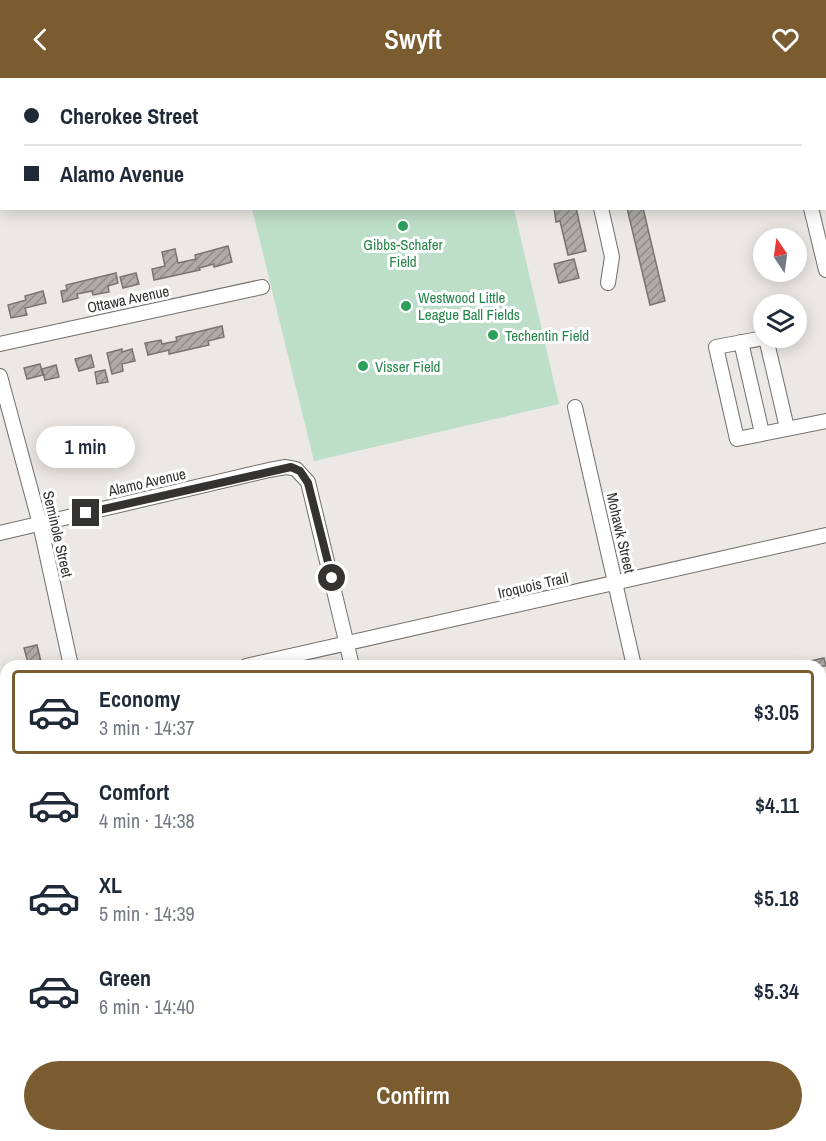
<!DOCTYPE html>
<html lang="en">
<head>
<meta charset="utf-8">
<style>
  body { margin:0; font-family:"Archivo Narrow",sans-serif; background:#f6f6f7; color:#1f2937; height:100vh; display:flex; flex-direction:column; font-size:22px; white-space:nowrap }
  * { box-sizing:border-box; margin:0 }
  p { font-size:20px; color:#747a83 }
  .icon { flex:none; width:33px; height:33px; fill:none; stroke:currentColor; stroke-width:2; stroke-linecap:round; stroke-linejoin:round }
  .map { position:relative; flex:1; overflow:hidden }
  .details { position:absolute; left:0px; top:582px; width:826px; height:482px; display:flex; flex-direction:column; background:#fff; border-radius:18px 18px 0 0; box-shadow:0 3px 15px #0003 }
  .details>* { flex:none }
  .guide { position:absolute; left:0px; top:0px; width:826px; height:132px; box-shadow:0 3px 15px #0003; display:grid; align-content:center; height:132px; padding:0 24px; background:#fff }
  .needle { width:39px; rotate:347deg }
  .buttons { position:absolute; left:753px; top:150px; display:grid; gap:12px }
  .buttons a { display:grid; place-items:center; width:54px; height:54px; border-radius:50%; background:#fff; box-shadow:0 3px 15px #0003; font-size:30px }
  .end { position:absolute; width:27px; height:27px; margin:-14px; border:8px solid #353332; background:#fff; box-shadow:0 0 0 3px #fff }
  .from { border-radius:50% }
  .bubble { position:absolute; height:42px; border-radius:21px; background:#fff; box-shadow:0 3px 15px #0003; font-size:20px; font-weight:600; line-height:42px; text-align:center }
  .guide b { display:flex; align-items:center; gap:21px; height:57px; font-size:22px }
  .guide b+b { border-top:2px solid #e0e1e3 }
  .guide i { width:15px; height:15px; background:#1f2937 }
  ul { padding:10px 0 0; list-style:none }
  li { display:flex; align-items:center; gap:18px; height:84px; margin:0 12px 9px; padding:0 12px; border:3px solid transparent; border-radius:6px }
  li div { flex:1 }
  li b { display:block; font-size:22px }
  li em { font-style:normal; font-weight:600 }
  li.on { border-color:#7a5c30 }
  li>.icon { width:54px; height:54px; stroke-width:1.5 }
  .primary-button { display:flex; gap:12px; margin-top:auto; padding:12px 24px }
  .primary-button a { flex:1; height:69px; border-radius:36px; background:#7a5c30; color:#fff; font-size:24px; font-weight:600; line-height:69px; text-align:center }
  header { display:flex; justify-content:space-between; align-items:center; height:78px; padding:0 24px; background:#7a5c30; color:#fff; font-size:27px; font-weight:600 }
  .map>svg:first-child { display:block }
  .green { fill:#bddec9 }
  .building { fill:url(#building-hatch); stroke:#787571; stroke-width:1.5 }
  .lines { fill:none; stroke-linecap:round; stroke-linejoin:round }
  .minor-casing { stroke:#716e6b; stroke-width:16 }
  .minor { stroke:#fff; stroke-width:14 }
  .route { stroke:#353332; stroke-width:8 }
  .leisure-dot { fill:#2e9e5b; stroke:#fff; stroke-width:2 }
  .labels { text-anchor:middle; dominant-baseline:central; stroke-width:6; stroke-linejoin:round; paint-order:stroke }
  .leisure-label { font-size:15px; fill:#27864d; stroke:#fff; text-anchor:start }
  .street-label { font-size:15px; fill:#353332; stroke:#fff }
</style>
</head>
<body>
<header><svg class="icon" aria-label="back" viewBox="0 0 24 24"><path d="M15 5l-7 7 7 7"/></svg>Swyft<svg class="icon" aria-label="heart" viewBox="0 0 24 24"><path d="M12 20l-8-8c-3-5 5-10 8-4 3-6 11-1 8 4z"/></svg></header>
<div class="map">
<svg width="826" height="1063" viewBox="0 0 826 1063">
  <defs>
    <pattern id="building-hatch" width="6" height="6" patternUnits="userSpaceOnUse" patternTransform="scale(1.5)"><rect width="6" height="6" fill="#afaba8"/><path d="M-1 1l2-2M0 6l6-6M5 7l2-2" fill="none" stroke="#8f8c89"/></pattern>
  </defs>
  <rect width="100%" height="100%" fill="#ece8e5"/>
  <g class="green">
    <polygon points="220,0 484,0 484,1 220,2"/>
    <polygon points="252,131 514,131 559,326 314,383"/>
  </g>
  <g class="building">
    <polygon points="554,130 576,130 586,173 568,177 560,143 556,144"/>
    <polygon points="627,130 643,130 665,223 650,227"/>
    <polygon points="228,168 232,184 214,189 214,186 199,190 200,192 154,202 152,191 165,188 162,174 175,171 178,185 196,181 195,177"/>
    <polygon points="574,181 579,200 559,205 554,186"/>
    <polygon points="116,195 118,205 108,208 109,214 93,217 92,213 77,216 78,220 63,224 61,213 67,212 66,207"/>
    <polygon points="136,195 139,206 123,210 120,199"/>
    <polygon points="43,213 46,225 25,230 27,237 11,240 8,227 26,222 25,218"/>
    <polygon points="222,248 224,259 208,263 209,267 169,276 169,272 148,277 145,265 161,262 162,266 177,263 176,259"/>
    <polygon points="122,271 122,274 132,271 135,283 122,286 123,293 112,296 107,275"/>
    <polygon points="91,277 94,289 79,293 75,281"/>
    <polygon points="40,286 43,297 27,301 24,290"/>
    <polygon points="56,287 59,299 45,302 42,291"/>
    <polygon points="105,292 108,304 97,306 95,294"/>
    <polygon points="37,567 42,588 29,588 24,570"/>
    <polygon points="824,580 826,588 802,588 801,585"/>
  </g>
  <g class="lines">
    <defs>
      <g id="minor">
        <polyline points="232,0 233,2"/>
        <polyline points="571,0 571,2"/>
        <polyline points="780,0 780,2"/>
        <polyline points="0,78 2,77"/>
        <polyline points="601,130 612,179 608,205"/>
        <polyline points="811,130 826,192"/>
        <polyline points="764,260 716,269 737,361 826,343"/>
        <polyline points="766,260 787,350"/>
        <polyline points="741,264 762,355"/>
        <polyline points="0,266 262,209"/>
        <polyline points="0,298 40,446 71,588"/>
        <polyline points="575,329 634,588"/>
        <polyline points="0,455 269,392 286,389 296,391 308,404 352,588"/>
        <polyline points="246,588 826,457"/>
        <polyline points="820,626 826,624"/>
        <polyline points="0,644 6,642"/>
        <polyline points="820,762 826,758"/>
        <polyline points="0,830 6,829"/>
        <polyline points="820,910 826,909"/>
        <polyline points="820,1052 826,1050"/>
        <polyline points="465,1058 466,1063"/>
        <polyline points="746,1058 747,1063"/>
        <polyline points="123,1063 147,1058"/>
        <polyline points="770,1063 795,1058"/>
      </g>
    </defs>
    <use href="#minor" class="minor-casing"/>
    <use href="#minor" class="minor"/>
  </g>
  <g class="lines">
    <polyline class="route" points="86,435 291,389 300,393 308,405 332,500"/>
  </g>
  <g class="leisure-dot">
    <circle cx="403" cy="148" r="6"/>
    <circle cx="406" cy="228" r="6"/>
    <circle cx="493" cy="257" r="6"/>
    <circle cx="363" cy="288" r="6"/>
  </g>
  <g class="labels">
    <g class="leisure-label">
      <text x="403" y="166" text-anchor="middle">Gibbs-Schafer<tspan x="403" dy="17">Field</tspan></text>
      <text x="418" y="219">Westwood Little<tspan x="418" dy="17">League Ball Fields</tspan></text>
      <text x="505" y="257">Techentin Field</text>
      <text x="375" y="288">Visser Field</text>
    </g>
    <g class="street-label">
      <text transform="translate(128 221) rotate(-12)">Ottawa Avenue</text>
      <text transform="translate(147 404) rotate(-13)">Alamo Avenue</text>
      <text transform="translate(621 455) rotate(77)">Mohawk Street</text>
      <text transform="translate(58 456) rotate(77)">Seminole Street</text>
      <text transform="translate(533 507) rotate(-13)">Iroquois Trail</text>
    </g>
  </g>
</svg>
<div class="buttons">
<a><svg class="needle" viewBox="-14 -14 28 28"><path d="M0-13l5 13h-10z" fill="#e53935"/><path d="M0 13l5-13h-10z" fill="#747a83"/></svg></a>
<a><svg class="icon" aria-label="layers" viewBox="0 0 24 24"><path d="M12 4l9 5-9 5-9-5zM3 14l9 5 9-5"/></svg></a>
</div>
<i class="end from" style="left:332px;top:500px"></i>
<i class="end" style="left:86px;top:435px"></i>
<div class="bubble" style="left:36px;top:348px;width:99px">1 min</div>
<div class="guide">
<b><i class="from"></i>Cherokee Street</b>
<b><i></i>Alamo Avenue</b>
</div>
<section class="details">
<ul>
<li class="on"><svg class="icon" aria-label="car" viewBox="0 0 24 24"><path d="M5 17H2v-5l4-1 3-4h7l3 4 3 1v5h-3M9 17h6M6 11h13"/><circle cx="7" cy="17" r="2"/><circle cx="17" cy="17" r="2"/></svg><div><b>Economy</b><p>3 min · 14:37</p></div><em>$3.05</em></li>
<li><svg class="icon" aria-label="car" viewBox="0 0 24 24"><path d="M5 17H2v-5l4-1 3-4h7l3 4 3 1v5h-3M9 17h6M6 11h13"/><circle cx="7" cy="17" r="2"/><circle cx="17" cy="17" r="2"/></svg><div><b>Comfort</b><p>4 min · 14:38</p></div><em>$4.11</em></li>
<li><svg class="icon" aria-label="car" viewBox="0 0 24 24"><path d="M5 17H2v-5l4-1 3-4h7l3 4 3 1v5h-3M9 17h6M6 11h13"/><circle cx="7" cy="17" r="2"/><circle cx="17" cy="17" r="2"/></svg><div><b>XL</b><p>5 min · 14:39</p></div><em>$5.18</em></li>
<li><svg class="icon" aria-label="car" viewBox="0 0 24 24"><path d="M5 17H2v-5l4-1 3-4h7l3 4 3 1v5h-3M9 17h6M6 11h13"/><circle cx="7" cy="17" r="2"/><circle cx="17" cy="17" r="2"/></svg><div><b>Green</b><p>6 min · 14:40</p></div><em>$5.34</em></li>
</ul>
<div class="primary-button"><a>Confirm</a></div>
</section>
</div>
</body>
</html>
